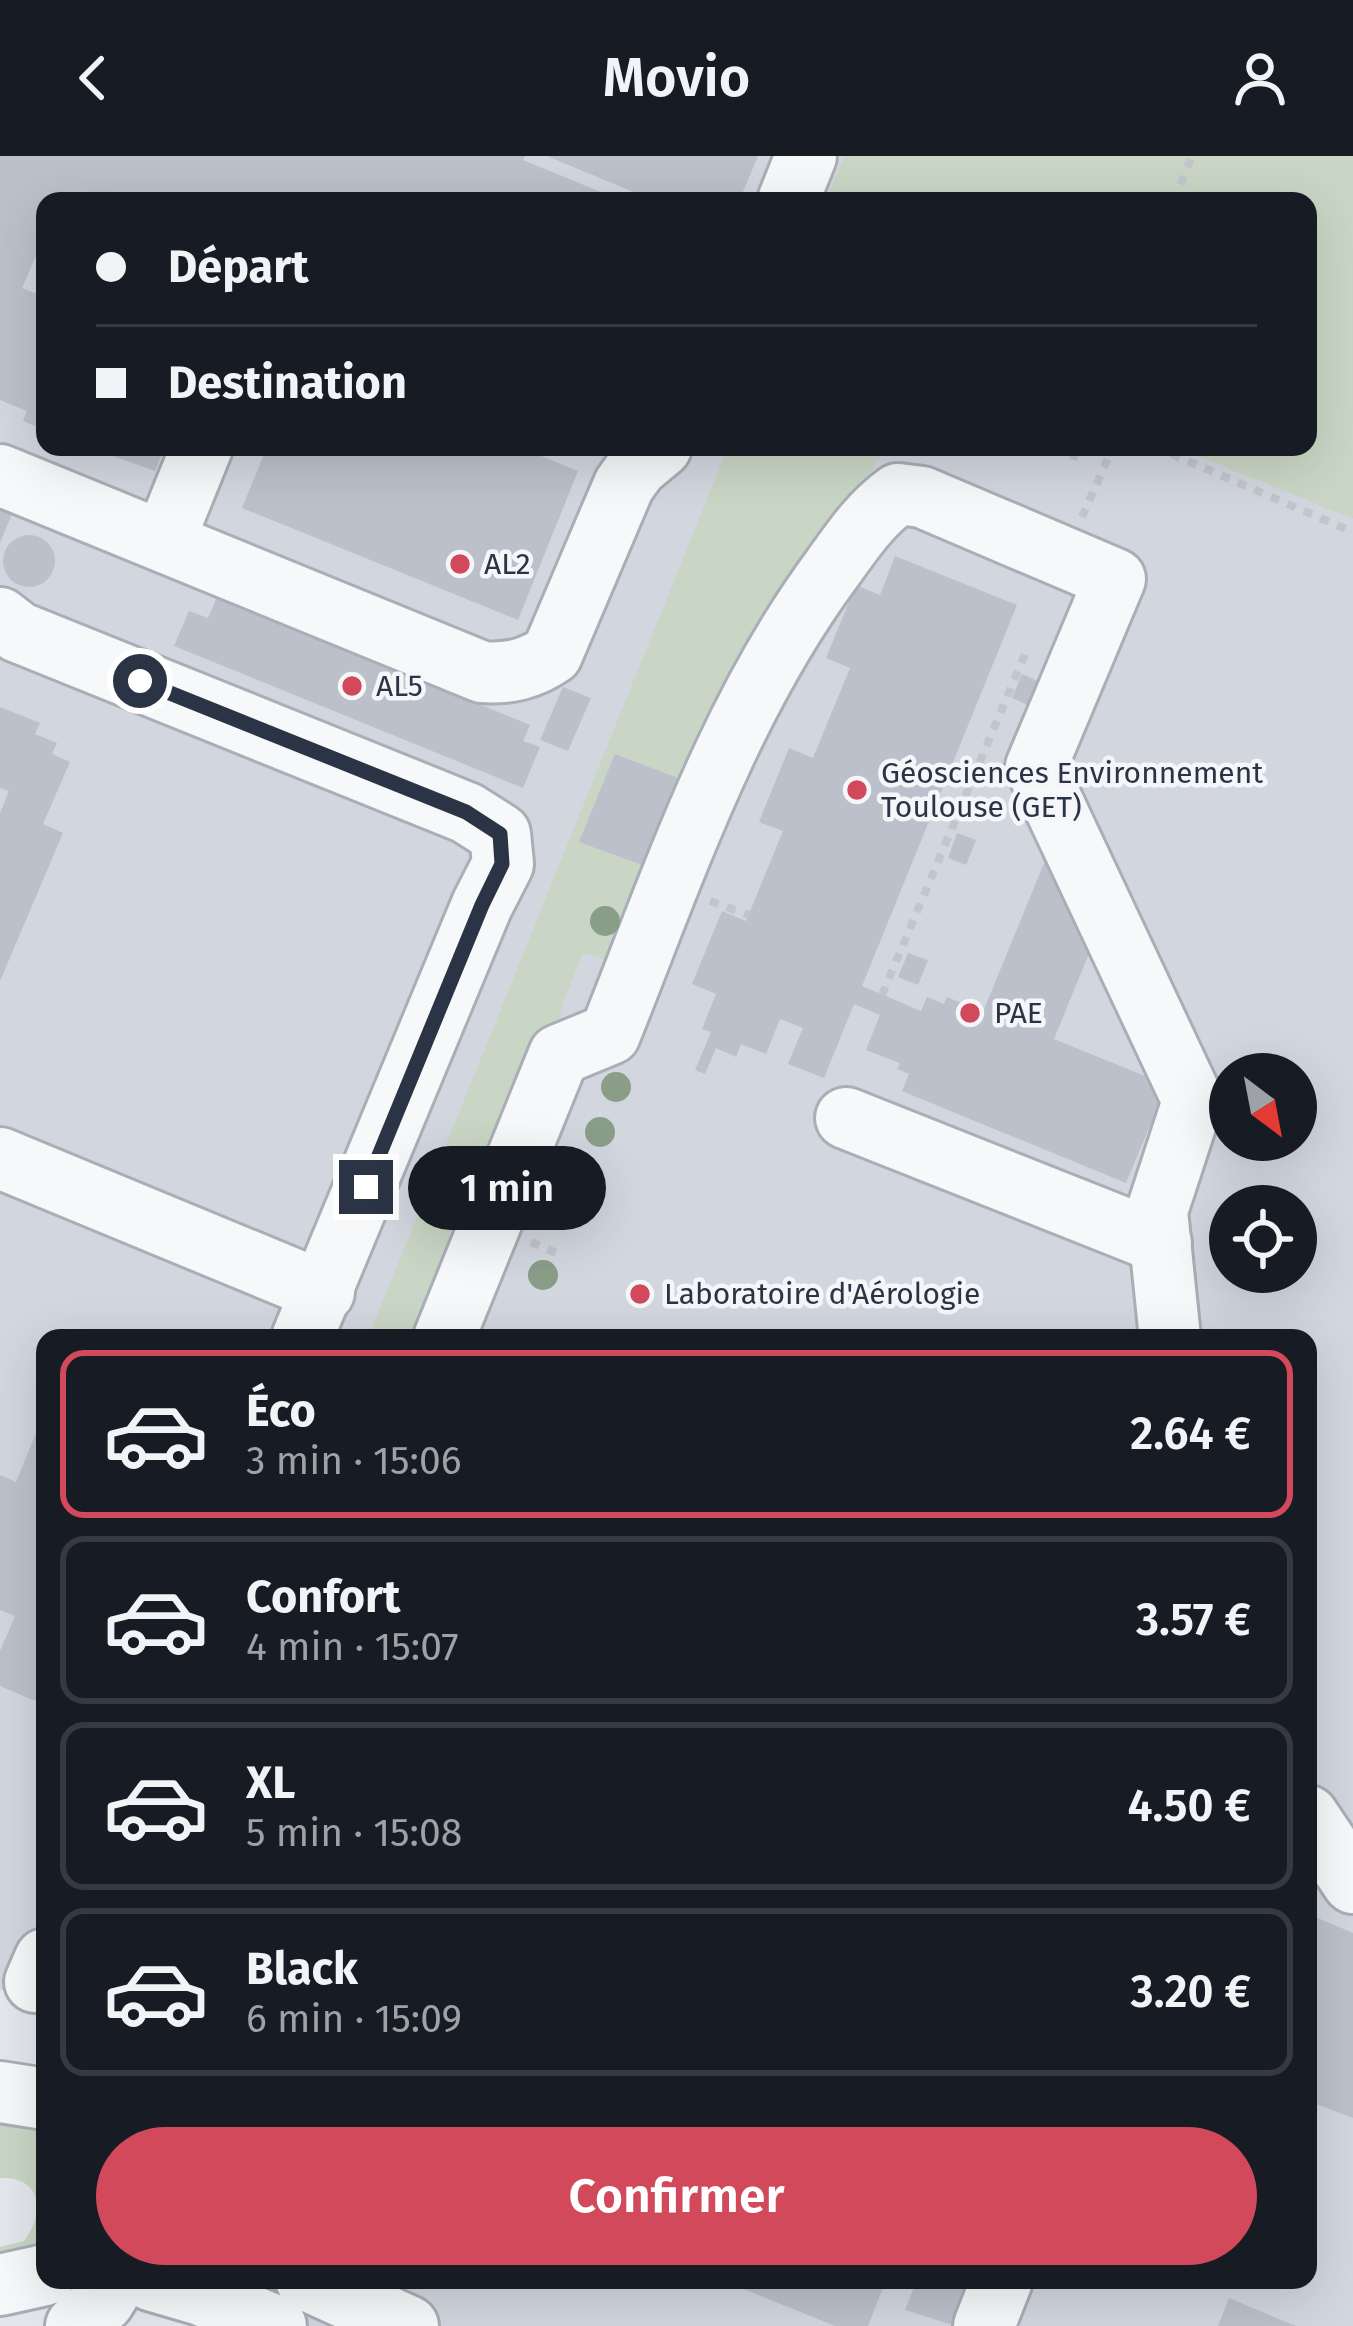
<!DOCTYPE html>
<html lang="fr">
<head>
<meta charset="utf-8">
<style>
  body { margin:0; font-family:"Fira Sans",sans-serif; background:#20242c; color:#f1f3f6; height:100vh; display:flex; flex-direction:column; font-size:45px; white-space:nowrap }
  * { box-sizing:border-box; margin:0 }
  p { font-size:39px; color:#9ea1a6 }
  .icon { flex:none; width:66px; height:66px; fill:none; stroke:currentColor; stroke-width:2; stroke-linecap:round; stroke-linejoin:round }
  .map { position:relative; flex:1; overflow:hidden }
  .panel { position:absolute; left:36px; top:1173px; width:1281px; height:960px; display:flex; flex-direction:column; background:#171b24; border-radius:24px; box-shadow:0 12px 48px #0002 }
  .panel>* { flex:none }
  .top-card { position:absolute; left:36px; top:36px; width:1281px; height:264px; border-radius:24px; box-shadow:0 12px 48px #0002; display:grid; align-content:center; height:264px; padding:0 60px; background:#171b24 }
  .needle { width:78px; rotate:148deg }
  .fabs { position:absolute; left:1209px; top:897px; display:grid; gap:24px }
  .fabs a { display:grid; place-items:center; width:108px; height:108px; border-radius:50%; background:#171b24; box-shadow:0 12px 48px #0002; font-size:60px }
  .end { position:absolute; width:54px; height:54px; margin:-27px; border:15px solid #2b3445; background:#fff; box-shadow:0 0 0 6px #fff }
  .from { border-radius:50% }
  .bubble { position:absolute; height:84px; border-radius:42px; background:#171b24; box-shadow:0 12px 48px #0002; font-size:39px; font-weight:600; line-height:84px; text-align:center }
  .top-card b { display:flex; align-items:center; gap:42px; height:114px; font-size:45px }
  .top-card b+b { border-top:3px solid #363941 }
  .top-card i { width:30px; height:30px; background:#f1f3f6 }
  ul { padding:21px 0 0; list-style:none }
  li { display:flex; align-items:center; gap:36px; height:168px; margin:0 24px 18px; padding:0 36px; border:6px solid #363941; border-radius:24px }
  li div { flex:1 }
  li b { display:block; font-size:45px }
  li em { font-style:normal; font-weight:600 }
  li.active { border-color:#d1495b }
  li>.icon { width:108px; height:108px; stroke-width:1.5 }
  .button { display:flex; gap:24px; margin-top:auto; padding:24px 60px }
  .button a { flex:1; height:138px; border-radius:72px; background:#d1495b; color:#fff; font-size:48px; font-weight:600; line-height:138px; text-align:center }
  header { display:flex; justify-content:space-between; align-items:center; height:156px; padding:0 60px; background:#171b24; font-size:54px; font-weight:600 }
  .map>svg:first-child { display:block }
  .built { fill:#d2d6de; fill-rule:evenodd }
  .green { fill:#c9d6c5 }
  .building { fill:#bbc0ca }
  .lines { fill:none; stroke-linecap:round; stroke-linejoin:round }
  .minor-casing { stroke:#a9aeb7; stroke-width:66 }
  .path { stroke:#c2c5cb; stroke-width:8; stroke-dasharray:9 9; stroke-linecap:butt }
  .minor { stroke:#f7f8fa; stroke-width:60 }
  .tree { fill:#899d89 }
  .route { stroke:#2b3445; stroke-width:15 }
  .poi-dot { fill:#d1495b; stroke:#f4f6f9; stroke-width:4.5 }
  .labels { text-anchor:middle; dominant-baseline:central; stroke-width:9; stroke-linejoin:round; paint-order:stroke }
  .poi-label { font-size:30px; fill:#2b3445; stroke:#f4f6f9; text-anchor:start }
</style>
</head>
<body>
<header><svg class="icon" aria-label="back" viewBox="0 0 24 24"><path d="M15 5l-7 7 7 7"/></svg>Movio<svg class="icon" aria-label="person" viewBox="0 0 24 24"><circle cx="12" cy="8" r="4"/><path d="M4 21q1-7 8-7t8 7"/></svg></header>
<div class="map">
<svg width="1353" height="2170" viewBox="0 0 1353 2170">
  <rect width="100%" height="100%" fill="#e4e7ec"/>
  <path class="built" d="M0 0H1353V2170H213L224 2124H1308V1182H45V1850L0 1833ZM45 45H1308V291H45ZM1230 918H1296V984H1230ZM1230 1050H1296V1116H1230Z"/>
  <g class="green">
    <polygon points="844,0 1353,0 1353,363 1176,291 1308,291 1308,45 826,45"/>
    <polygon points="728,291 886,291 784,447 629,810 583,797 563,847 556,889 435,1182 368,1182"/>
    <path d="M0 1956 45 1962V2093L0 2103V2091L24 2085C46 2057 42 2020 0 2022Z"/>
  </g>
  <g class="building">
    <polygon points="0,0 525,0 523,4 623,45 45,45 45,104 36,100 22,132 45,141 45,274 23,265 27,255 0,244"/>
    <polygon points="547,0 758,0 739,45 655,45"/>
    <polygon points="88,291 165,291 155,315"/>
    <polygon points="267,291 519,291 578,315 518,464 242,352"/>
    <polygon points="0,350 13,355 0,387"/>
    <circle cx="29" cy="405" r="26"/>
    <polygon points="895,400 1017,449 862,830 921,855 927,841 944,848 947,841 983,856 1053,685 1095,783 1054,883 1167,929 1126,1027 902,935 909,918 897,913 900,907 866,894 880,859 854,848 824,922 788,908 803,872 780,863 766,898 741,888 736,901 716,892 705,918 695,914 711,876 702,873 716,838 692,828 722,755 746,765 783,675 759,666 789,592 813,602 850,512 826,502 856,429 880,439"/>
    <polygon points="217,441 530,569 523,585 540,591 523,632 174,490 189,455 208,462"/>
    <polygon points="1022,518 1040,526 1030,550 1012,542"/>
    <polygon points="563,531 591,542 568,595 540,584"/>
    <polygon points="0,551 40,567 35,578 57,587 52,598 70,606 43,668 63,677 0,825 0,657 9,635 0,632"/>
    <polygon points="615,598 683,624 648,711 579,686"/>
    <polygon points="957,677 976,684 966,709 948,702"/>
    <polygon points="908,797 928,804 918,829 898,821"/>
    <polygon points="45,1255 45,1549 0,1530 0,1495 15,1460 0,1454 0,1319 16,1326"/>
    <polygon points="1308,1758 1353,1777 1353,1962 1308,1945"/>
    <polygon points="721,2124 886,2124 868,2170 835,2170"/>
    <polygon points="917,2124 974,2124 956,2170 905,2154"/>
    <polygon points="1229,2142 1296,2170 1218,2170"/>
  </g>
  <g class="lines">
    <defs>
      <g id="minor">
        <polyline points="788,45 806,0"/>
        <path d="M0 319 482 516C509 518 530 513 552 498L624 329 637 311 661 291"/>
        <polyline points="164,385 202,291"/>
        <polyline points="0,462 18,476 467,657 500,678 503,708 482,749 302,1182"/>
        <polyline points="846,962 1161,1087"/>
        <polyline points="0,1002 324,1136"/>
        <path d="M444 1182 559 899 610 878C674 718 729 552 832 413 852 385 870 358 898 338L922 341 1115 423 1036 611 1193 945 1157 1055 1170 1182"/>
        <polyline points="1308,1660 1353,1727"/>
        <polyline points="35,1826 45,1803"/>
        <polyline points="0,1936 45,1943"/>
        <polyline points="150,2124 201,2139 276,2170"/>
        <polyline points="306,2124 408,2170"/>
        <polyline points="0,2129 45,2119"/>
        <polyline points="76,2170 104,2145 117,2124"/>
        <polyline points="984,2170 1002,2124"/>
      </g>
    </defs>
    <use href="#minor" class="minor-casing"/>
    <g class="path">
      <polyline points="1174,45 1192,0"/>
      <polyline points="1155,291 1353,376"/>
      <polyline points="1073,304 1077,291"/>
      <polyline points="1082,361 1113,291"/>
      <polyline points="710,745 749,759"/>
      <polyline points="882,839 1028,491"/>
      <polyline points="531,1086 563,1100"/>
      <polyline points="578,2128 580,2124"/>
    </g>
    <use href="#minor" class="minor"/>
  </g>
  <g class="tree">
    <circle cx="605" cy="765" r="15"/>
    <circle cx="616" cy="931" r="15"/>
    <circle cx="600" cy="976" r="15"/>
    <circle cx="583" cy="1019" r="15"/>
    <circle cx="543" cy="1119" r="15"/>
  </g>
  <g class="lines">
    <polyline class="route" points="140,525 466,656 500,678 502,708 482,749 366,1031"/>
  </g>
  <g class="poi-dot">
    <circle cx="460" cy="408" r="12"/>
    <circle cx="352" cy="530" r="12"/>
    <circle cx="857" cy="634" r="12"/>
    <circle cx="970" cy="857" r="12"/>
    <circle cx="640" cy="1138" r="12"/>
  </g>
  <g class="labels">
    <g class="poi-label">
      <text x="484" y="408">AL2</text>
      <text x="376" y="530">AL5</text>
      <text x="881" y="617">Géosciences Environnement<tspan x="881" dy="34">Toulouse (GET)</tspan></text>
      <text x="994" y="857">PAE</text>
      <text x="664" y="1138">Laboratoire d'Aérologie</text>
    </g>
  </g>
</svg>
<div class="fabs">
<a><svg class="needle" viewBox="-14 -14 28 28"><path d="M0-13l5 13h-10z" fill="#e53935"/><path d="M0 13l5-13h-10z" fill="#9ea1a6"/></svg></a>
<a><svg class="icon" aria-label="locate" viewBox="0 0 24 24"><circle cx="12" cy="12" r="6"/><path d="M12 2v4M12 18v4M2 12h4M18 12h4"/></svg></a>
</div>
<i class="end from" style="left:140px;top:525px"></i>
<i class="end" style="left:366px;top:1031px"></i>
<div class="bubble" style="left:408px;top:990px;width:198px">1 min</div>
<div class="top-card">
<b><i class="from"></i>Départ</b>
<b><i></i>Destination</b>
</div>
<section class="panel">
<ul>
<li class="active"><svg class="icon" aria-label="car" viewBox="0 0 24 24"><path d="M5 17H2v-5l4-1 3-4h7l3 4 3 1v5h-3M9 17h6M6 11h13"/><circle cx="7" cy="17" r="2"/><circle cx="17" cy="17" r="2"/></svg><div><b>Éco</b><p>3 min · 15:06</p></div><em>2.64 €</em></li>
<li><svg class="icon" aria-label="car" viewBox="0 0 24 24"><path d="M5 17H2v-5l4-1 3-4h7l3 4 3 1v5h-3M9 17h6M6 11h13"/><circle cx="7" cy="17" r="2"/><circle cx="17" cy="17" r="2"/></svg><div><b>Confort</b><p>4 min · 15:07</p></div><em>3.57 €</em></li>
<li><svg class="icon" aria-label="car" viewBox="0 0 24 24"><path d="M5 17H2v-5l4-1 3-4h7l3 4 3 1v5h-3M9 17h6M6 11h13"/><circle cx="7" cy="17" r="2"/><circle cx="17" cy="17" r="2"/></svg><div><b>XL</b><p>5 min · 15:08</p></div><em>4.50 €</em></li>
<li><svg class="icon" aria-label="car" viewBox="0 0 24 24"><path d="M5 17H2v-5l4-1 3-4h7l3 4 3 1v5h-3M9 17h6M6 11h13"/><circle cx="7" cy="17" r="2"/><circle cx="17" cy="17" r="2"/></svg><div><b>Black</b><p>6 min · 15:09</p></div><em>3.20 €</em></li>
</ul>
<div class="button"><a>Confirmer</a></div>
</section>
</div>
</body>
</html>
